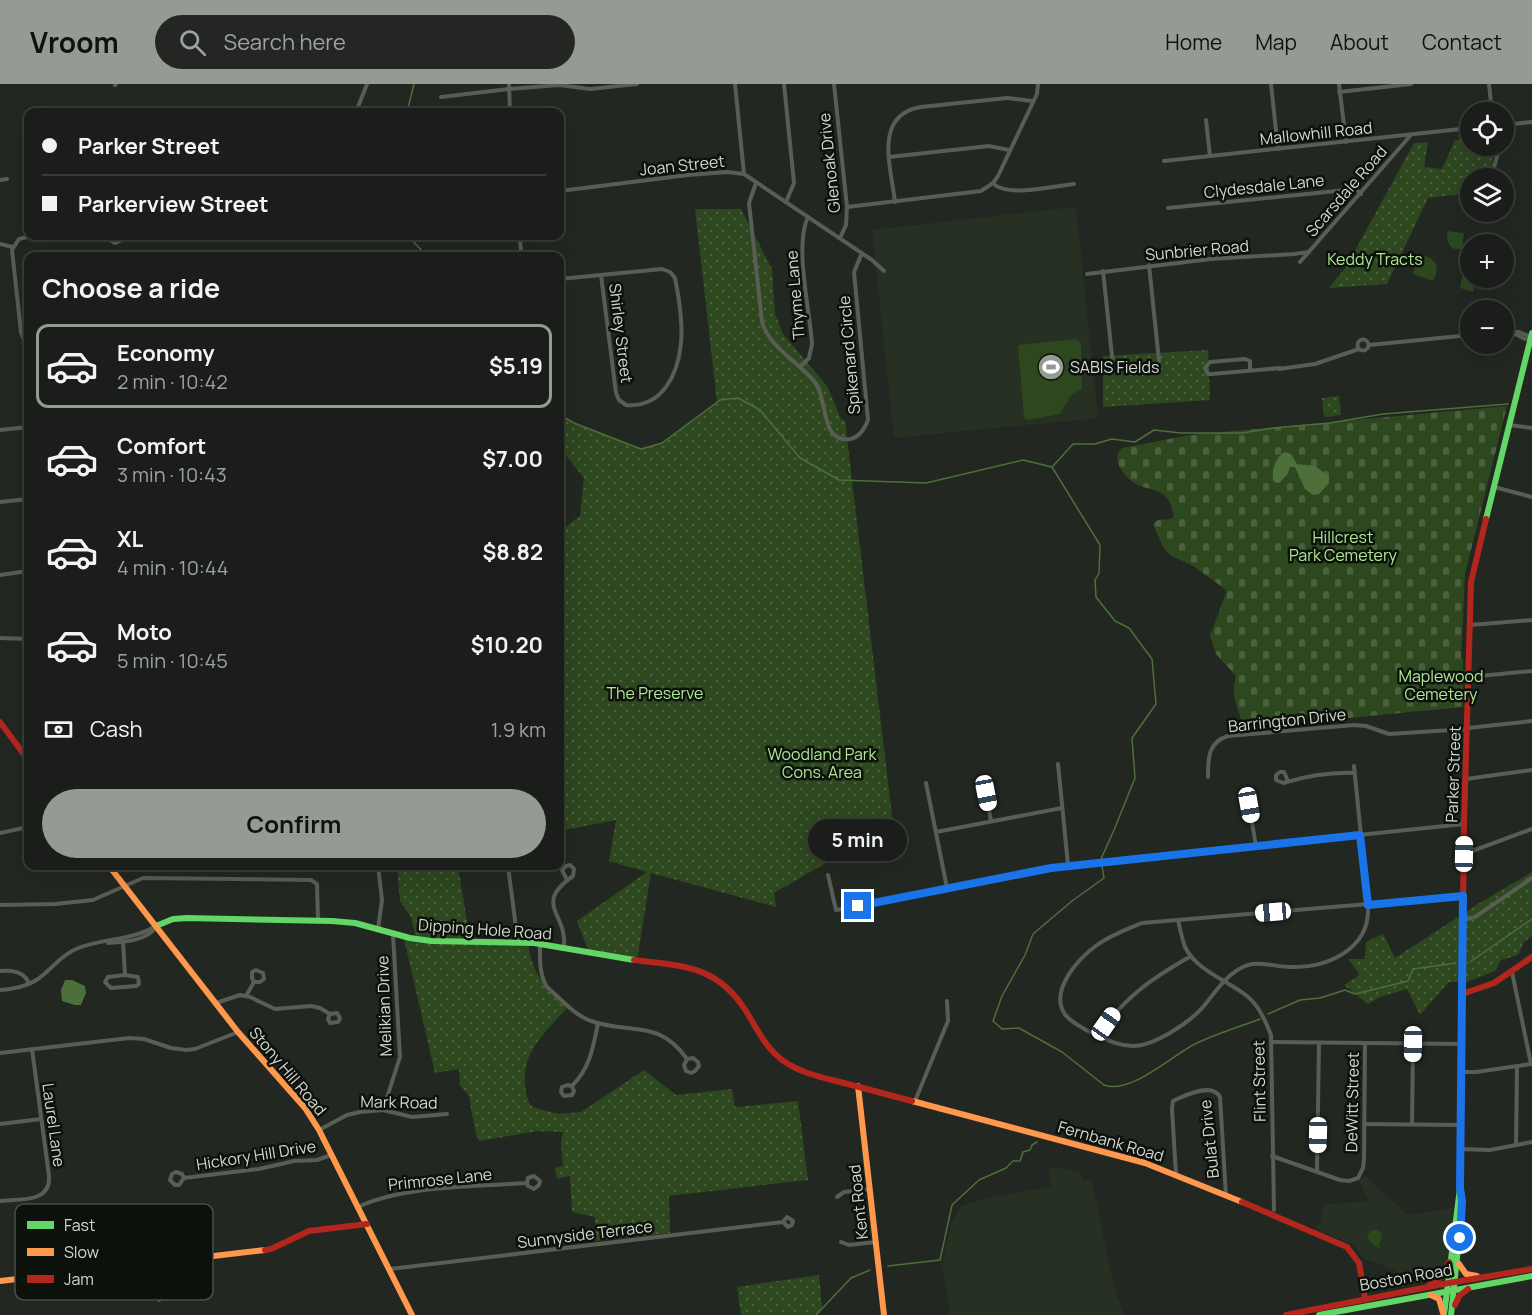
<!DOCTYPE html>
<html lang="en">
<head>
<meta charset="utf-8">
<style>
  body { margin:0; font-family:Manrope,sans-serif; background:#232622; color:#f1f3f6; height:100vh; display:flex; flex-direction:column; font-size:22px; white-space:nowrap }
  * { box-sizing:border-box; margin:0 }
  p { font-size:20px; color:#9fa2a2 }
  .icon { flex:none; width:33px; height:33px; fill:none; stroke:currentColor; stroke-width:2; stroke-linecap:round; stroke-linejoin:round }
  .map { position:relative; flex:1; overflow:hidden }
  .sheet { position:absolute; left:24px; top:168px; width:540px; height:618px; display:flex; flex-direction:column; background:#1a1d19; border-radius:12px; box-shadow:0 6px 24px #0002,0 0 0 2px #383b38 }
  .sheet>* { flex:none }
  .top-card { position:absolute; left:24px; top:24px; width:540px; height:132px; border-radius:12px; box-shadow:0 6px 24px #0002,0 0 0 2px #383b38; display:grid; align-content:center; height:132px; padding:0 18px; background:#1a1d19 }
  .controls { position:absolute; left:1460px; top:18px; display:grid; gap:12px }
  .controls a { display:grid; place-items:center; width:54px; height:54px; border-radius:50%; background:#1a1d19; box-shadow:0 6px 24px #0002,0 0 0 2px #383b38; font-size:30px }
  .end { position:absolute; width:27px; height:27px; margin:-14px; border:8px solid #1a73e8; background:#fff; box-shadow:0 0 0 3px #fff }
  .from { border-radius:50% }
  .bubble { position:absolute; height:42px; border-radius:21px; background:#1a1d19; box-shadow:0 6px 24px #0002,0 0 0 2px #383b38; font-size:20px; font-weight:700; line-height:42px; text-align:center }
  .car { position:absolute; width:18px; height:36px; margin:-18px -9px; border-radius:8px; box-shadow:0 0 4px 2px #0007; background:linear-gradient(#fff 24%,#345 0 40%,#fff 0 76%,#345 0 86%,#fff 0) }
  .top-card b { display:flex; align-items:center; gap:21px; height:57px; font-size:22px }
  .top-card b+b { border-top:2px solid #383b38 }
  .top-card i { width:15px; height:15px; background:#f1f3f6 }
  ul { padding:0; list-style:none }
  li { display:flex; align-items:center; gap:18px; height:84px; margin:0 12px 9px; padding:0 6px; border:3px solid transparent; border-radius:12px }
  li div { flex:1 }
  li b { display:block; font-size:22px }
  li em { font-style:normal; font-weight:700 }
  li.active { border-color:#959a93 }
  li>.icon { width:54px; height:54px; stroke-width:1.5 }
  h2 { padding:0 18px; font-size:27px; line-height:72px }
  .pay { display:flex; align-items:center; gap:15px; height:66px; padding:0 18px; font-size:22px }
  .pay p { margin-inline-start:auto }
  .cta { display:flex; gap:12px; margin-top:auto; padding:12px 18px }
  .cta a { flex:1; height:69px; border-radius:36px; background:#959a93; color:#111; font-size:24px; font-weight:700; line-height:69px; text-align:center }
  header { display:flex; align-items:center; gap:36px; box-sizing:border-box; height:84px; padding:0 30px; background:#959a93; color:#111 }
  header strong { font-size:28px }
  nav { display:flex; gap:33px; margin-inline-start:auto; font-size:21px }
  .search { width:420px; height:54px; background:#232622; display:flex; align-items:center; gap:15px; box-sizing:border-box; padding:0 21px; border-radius:33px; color:#9fa2a2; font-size:22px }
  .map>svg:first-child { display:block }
  .built { fill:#273123 }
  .green { fill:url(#green-dots) }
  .cemetery { fill:url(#cemetery-stones) }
  .pitch { fill:#2d471f }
  .water { fill:#4d703b }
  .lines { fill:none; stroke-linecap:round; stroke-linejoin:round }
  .stream { stroke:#4d703b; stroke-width:1.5 }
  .street { stroke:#585d55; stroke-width:4 }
  .fast { stroke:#63d668; stroke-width:6 }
  .slow { stroke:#ff974d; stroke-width:6 }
  .jam { stroke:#b3261e; stroke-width:6 }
  .route { stroke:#1a73e8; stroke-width:8 }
  .labels { text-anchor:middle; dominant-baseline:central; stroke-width:5; stroke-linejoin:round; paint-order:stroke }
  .street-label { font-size:16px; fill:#d3d8d1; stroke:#0d110c }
  .park-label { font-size:16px; fill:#aee793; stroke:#0d110c }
  .poi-label { font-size:16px; fill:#d3d8d1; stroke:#0d110c; text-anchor:start }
  .key { fill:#0d110c; stroke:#484d47; stroke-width:1.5 }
  .key-label { font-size:16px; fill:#d3d8d1 }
</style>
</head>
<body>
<header>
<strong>Vroom</strong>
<div class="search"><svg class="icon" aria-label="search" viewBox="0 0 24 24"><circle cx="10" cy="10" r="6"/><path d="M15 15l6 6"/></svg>Search here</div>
<nav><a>Home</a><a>Map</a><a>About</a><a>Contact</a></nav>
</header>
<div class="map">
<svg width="1532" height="1231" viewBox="0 0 1532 1231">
  <defs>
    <pattern id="green-dots" width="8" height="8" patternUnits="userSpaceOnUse" patternTransform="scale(1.5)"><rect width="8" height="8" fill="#2d471f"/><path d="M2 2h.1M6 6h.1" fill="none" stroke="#4b613e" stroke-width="1.8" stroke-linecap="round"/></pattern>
    <pattern id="cemetery-stones" width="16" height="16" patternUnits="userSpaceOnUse" patternTransform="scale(1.5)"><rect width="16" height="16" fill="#2d471f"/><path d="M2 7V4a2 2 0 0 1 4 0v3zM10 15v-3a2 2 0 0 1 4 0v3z" fill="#4b613e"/></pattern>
  </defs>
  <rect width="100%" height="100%" fill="#232721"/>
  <g class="built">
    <polygon points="1076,123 1098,334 894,354 872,146"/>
    <polygon points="1059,1083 1081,1089 1082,1097 1092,1096 1114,1203 1124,1231 950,1231 942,1181 951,1138 961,1122 982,1115 1051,1103 1048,1084"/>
    <polygon points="1365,1091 1407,1131 1453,1124 1450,1169 1444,1185 1438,1192 1420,1200 1402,1203 1395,1186 1365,1175 1353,1161 1315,1144 1322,1138 1322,1121 1369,1117 1359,1097"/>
  </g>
  <g class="green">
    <polygon points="1470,55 1470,62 1492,62 1493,94 1470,94 1470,109 1428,114 1387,200 1329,204 1346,183 1414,59 1428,58 1424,83 1442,85 1455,56"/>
    <polygon points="695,125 741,125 772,185 775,230 783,250 827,302 841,335 845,337 893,740 774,809 776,823 651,789 637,877 589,868 577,837 647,788 609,777 616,736 565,746 560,723 560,447 580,432 584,394 560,364 560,331 574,339 641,365 662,359 717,318"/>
    <polygon points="1208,266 1210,316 1103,323 1103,272"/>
    <polygon points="1339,312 1341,331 1324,333 1322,314"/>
    <path d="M397 782H458L470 856 496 855 528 859C533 894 544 899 569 922 548 945 521 968 525 1001 526 1010 527 1016 532 1023L559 1030 581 1028 644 986 676 1011 732 1005 735 1023 798 1017 808 1096 669 1112 670 1149 595 1157V1133L572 1128 570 1092 557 1095 555 1084 563 1082 561 1059 563 1048 538 1047 479 1057 475 1047 469 1012 460 1001 459 985 435 989 404 855 416 854 411 833 400 817Z"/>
    <polygon points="1532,788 1532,852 1524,858 1518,871 1501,876 1495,887 1467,898 1449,898 1420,931 1407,905 1380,913 1368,920 1344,901 1360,891 1348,875 1365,875 1366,858 1383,850 1395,874 1478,820"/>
    <polygon points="819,1191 822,1223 816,1231 741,1231 737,1203"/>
  </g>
  <path class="cemetery" d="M1507 322 1465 490 1461 574H1463V623L1243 644C1239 622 1230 617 1236 592L1216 570 1210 552 1226 509 1225 505 1193 482 1170 471 1163 463 1153 440 1158 436 1171 435 1174 432C1173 425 1170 416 1164 411 1156 405 1147 405 1138 401 1126 395 1109 376 1122 364L1190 351Z"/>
  <g class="pitch">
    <path d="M1447 147 1464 149 1462 165C1449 167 1447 159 1447 147Z"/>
    <path d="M1418 170C1434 173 1442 181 1433 197L1413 190Z"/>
    <polygon points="1469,191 1470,194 1477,194 1473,208 1460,204 1462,193"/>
    <polygon points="1076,255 1081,260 1082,305 1071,311 1060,330 1027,336 1024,333 1018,261"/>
    <polygon points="1376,1145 1383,1150 1379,1160 1380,1164 1378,1164 1367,1154 1370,1147"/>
  </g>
  <g class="water">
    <path d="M1285 368 1291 370 1297 380 1315 382 1329 393V399L1319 410 1313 411 1305 405 1295 383H1290L1287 391 1279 399 1274 398C1270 389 1276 372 1285 368Z"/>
    <polygon points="65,896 72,896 85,902 86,909 81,921 75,921 62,917 61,906"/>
  </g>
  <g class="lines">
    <g class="stream">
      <polyline points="407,28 414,0"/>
      <polyline points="408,152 427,172"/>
      <polyline points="560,331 574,339 641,365 662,359 720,316 738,314 760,326 800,374 839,396 926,399 1023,376 1052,383 1100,461 1099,489 1095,496 1096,513 1115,537 1129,544 1152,575 1156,620 1132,654 1135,694 1114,746 1101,775"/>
      <polyline points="1053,382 1073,360 1095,360 1112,355 1135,358 1154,346 1181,349 1242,349 1273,344 1330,339 1383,330 1508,320"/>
      <path d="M1102 782 1104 794 1072 817 1033 850 1025 871 1002 912 993 937 1002 945 1019 944 1062 968 1104 1001C1130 1011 1171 972 1195 960 1215 950 1239 943 1260 935"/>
      <polyline points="1470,878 1532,835"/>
      <polyline points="1268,930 1300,916 1320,914 1345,906 1355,910 1408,897 1413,885 1456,879"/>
      <polyline points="888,1182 940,1176 952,1121 979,1096 1006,1084 1013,1077 1020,1077 1023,1068 1030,1066 1032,1061 1037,1058"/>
      <polyline points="816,1231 851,1194 870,1186"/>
    </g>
    <g class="street">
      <polyline points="509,0 510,28"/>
      <polyline points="735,0 744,90"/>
      <polyline points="784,0 794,99 786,118"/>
      <polyline points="834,0 847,123 846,141 840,154"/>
      <polyline points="1271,0 1278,65"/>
      <polyline points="1339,0 1346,58"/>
      <polyline points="1489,0 1492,28"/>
      <polyline points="115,1 116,0"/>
      <polyline points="1339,8 1411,0"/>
      <polyline points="441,13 509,5 559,1 590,5 637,0"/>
      <polyline points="356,28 367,0"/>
      <polyline points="1206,36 1210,72"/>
      <polyline points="1503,41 1532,38"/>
      <polyline points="1503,50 1506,40"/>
      <polyline points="889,73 989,62 1009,66"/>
      <polyline points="1164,77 1470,44"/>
      <polyline points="1491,94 1500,62"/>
      <polyline points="0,96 7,95"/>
      <path d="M756 99 749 119 762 238C770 264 797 277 814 297 829 315 819 359 850 355 860 353 865 344 868 336L854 188 862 169"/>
      <path d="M993 99C1006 114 1055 102 1074 100"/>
      <polyline points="560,107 688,91 727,88 744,90 872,176 884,187"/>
      <path d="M895 118C891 83 873 31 921 23L1007 14 1032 17"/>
      <polyline points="847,123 981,107 993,99 998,92 1037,10 1038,0"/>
      <polyline points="1168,124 1356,105 1361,110"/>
      <polyline points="109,152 110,156 115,159 120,157 121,152"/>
      <polyline points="519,152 522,172"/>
      <polyline points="0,160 13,163"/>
      <polyline points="1300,178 1410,52"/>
      <polyline points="1149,181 1159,277"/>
      <polyline points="1103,187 1113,281"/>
      <polyline points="1087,190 1211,175 1294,170 1309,168"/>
      <path d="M560 195 662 185 670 188 675 194C679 214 683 239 681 259 678 291 662 324 626 321L619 316 616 309 601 191"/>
      <polyline points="1503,248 1519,248 1531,253"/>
      <polyline points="1511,248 1525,255 1531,253"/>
      <circle cx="1363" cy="261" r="5.5"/>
      <polyline points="1369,261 1470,251"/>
      <polyline points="28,266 21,248 12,166 19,155 31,152"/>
      <path d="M800 283 809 274 812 260C810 226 794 162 808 133"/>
      <polyline points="1279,285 1315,280 1359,265"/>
      <polyline points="1250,287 1250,277 1245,275 1210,278 1205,284 1208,290 1212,290 1280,284"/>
      <polyline points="1510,341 1532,344"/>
      <polyline points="0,346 28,343"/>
      <polyline points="560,402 562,406 560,412"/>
      <polyline points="1494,403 1532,413"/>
      <polyline points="0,418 28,415"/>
      <polyline points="0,491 28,487"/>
      <polyline points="1470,541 1532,536"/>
      <polyline points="0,554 28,555"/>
      <polyline points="1469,593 1532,587"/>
      <polyline points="1468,644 1532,637"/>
      <polyline points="1058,680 1068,781"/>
      <path d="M1354 682 1368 821C1371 865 1328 884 1290 883 1274 883 1256 875 1241 884 1224 893 1215 909 1203 923 1189 939 1154 962 1133 962 1116 962 1104 954 1090 948 1081 943 1070 938 1064 929 1050 905 1079 874 1097 861 1111 851 1127 845 1142 839L1463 812"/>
      <path d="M1208 693C1208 674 1208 658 1228 652L1354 641 1366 642 1389 650 1467 645"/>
      <polyline points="1466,695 1532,686"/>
      <path d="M1288 697 1284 688H1280L1276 691V696L1283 699C1307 692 1329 688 1354 689"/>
      <polyline points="926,699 947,804"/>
      <polyline points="986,709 991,737"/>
      <polyline points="1249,721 1256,762"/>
      <polyline points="936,748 1062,724"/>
      <polyline points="0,749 28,743"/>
      <polyline points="1464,770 1532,745"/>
      <polyline points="378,782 382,816 378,845"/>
      <polyline points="508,782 518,859"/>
      <polyline points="828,791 836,826 1060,782 1464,740"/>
      <polyline points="0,821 55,820 93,816 143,794 311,796 317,800 318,836"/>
      <path d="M1178 836C1180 845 1182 855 1185 863 1197 887 1227 896 1247 912 1259 922 1265 936 1271 951L1274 1126"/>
      <polyline points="1463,836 1475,833 1532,794"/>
      <polyline points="123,858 125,891 108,893 105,898 111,904 136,902 139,900 138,893 125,891"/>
      <path d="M108 859C123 858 147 857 156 843"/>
      <path d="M540 861C540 875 539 890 547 903 560 914 574 931 591 937 630 951 658 934 687 975L684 981 686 987 691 989 695 987 699 982 698 978 693 974 687 975"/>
      <path d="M564 864C568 829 532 821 573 792L574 785 570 781 566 782 562 786 567 796"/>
      <path d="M0 887C12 886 25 887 29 900"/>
      <polyline points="1512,888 1531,980"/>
      <path d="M0 906C16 905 31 902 43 891 54 882 62 871 76 865 101 854 131 857 156 842"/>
      <polyline points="246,912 254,898 252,894 252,888 256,886 263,889 264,895 260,898 254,898"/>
      <polyline points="216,919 240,911 250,913 275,925 311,922 320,924 330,930 328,935 330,939 338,938 340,934 337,929 330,930"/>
      <path d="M1098 951C1126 912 1151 895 1191 872"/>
      <polyline points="1273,958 1461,960"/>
      <polyline points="0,969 129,954 144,955 171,964 186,966 195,965 238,948"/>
      <polyline points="1461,988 1476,988 1531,980"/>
      <path d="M572 1002 567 1001 562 1003 561 1008 564 1012 572 1011 574 1007 572 1002C590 984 593 964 598 939"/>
      <polyline points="915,1017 948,937 947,917"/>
      <polyline points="383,1026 400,973 393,850"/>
      <polyline points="0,1040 41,1035"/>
      <polyline points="1364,1040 1461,1041"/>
      <polyline points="1412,1040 1413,960"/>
      <polyline points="319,1046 347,1031 360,1028 383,1026 412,1033 447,1030"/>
      <polyline points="1516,1061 1517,983"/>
      <polyline points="1460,1065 1490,1066 1532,1058"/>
      <polyline points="1272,1072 1340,1096 1349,1097 1358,1094 1363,1084 1364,1075 1365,959"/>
      <polyline points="1317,1087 1319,959"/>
      <path d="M1176 1091 1172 1025 1173 1017C1185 1011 1212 998 1220 1013L1226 1112"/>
      <polyline points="184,1094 182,1090 176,1088 172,1090 170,1096 175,1101 179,1101 184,1094 259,1085 294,1077 317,1076 331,1071"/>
      <polyline points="837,1113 844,1108 870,1105"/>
      <path d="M0 1117C20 1115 51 1119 49 1092L32 965"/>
      <path d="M358 1123C406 1101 474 1103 527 1099L528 1102 534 1105 539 1101 540 1097 534 1092 528 1094 527 1099"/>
      <polyline points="841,1158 849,1161 876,1158"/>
      <polyline points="152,1163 159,1216"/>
      <polyline points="390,1185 783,1138 788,1143 792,1141 793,1137 787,1133 783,1138"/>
    </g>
    <g class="fast">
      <polyline points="1486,435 1532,249"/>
      <polyline points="156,842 173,835 187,834 332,837 355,839 410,854 431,857 534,859 634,876"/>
      <polyline points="1319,1231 1532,1192"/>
      <polyline points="1444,1231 1460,1104 1462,907"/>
      <polyline points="1451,1231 1461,1136 1460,1106"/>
    </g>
    <g class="slow">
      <polyline points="109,782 238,948 305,1024 319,1046 412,1231"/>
      <polyline points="858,1002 884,1231"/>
      <polyline points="912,1017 1145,1079 1242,1118"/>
      <polyline points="1459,1180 1466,1190 1477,1192"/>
      <polyline points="0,1197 265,1166"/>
      <polyline points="1431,1211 1439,1215 1443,1229"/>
    </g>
    <g class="jam">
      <polyline points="0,638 28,676"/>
      <path d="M634 876C682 882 717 881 746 927 757 945 766 965 785 978 801 989 821 993 840 998 864 1004 888 1011 912 1017"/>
      <polyline points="1462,907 1464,740 1471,498 1486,435"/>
      <polyline points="1462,910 1494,899 1532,873"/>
      <polyline points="1242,1118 1347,1163 1359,1179 1365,1214"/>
      <polyline points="265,1166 271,1165 309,1147 367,1140"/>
      <polyline points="1430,1200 1443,1192 1449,1178"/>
      <polyline points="1455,1221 1459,1212 1468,1205"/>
      <polyline points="1286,1231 1443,1200 1532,1185"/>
    </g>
  </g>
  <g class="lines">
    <polyline class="route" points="858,822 1051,784 1360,751 1368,821 1463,812 1460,1104 1462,1117 1460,1154"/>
  </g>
  <defs>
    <symbol id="stadium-disc" viewBox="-11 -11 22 22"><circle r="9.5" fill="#959a93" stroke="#0d110c"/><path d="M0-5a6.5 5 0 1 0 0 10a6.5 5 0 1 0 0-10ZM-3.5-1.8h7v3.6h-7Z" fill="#fff"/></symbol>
  </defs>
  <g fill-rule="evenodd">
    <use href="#stadium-disc" x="1036" y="268" width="30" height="30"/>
  </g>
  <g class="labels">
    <g class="street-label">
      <text transform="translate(1316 49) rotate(-6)">Mallowhill Road</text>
      <text transform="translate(829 79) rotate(-96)">Glenoak Drive</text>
      <text transform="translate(682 81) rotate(-6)">Joan Street</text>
      <text transform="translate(1264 102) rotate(-6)">Clydesdale Lane</text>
      <text transform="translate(1346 107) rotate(-49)">Scarsdale Road</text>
      <text transform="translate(1197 166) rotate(-5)">Sunbrier Road</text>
      <text transform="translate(795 211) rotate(-95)">Thyme Lane</text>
      <text transform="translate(621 249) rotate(83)">Shirley Street</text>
      <text transform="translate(849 271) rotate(-95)">Spikenard Circle</text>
      <text transform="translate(1287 636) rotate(-6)">Barrington Drive</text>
      <text transform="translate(1453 690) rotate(-88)">Parker Street</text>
      <text transform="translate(485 845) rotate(4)">Dipping Hole Road</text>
      <text transform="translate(384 922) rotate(-92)">Melikian Drive</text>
      <text transform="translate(288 987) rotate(50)">Stony Hill Road</text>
      <text transform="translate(1259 997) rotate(-91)">Flint Street</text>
      <text transform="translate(399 1018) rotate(1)">Mark Road</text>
      <text transform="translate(1352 1018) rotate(-89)">DeWitt Street</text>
      <text transform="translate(54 1041) rotate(82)">Laurel Lane</text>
      <text transform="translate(1209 1055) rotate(-96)">Bulat Drive</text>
      <text transform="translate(1111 1057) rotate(16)">Fernbank Road</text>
      <text transform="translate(256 1071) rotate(-9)">Hickory Hill Drive</text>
      <text transform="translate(440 1095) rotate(-6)">Primrose Lane</text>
      <text transform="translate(858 1118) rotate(-96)">Kent Road</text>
      <text transform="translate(585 1150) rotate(-7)">Sunnyside Terrace</text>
      <text transform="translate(1406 1193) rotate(-10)">Boston Road</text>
    </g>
    <g class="park-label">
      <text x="1375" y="175">Keddy Tracts</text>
      <text x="1343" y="453">Hillcrest<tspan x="1343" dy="18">Park Cemetery</tspan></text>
      <text x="1441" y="592">Maplewood<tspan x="1441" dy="18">Cemetery</tspan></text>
      <text x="655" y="609">The Preserve</text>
      <text x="822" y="670">Woodland Park<tspan x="822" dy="18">Cons. Area</tspan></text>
    </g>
    <g class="poi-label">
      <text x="1070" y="283">SABIS Fields</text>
    </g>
  </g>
  <rect x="15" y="1120" width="198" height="96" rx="9" class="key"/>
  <rect x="27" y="1137" width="27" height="8" fill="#63d668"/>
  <rect x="27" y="1164" width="27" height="8" fill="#ff974d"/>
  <rect x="27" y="1191" width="27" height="8" fill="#b3261e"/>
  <g class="key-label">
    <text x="64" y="1147">Fast</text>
    <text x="64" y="1174">Slow</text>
    <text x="64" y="1201">Jam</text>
  </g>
</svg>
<div class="controls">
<a><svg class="icon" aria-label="locate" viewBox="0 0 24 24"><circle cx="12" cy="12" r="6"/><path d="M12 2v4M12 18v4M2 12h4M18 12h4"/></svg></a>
<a><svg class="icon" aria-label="layers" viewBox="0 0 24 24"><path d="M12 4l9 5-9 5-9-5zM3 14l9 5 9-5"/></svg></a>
<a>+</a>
<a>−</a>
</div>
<i class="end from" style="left:1460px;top:1154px"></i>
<i class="end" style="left:858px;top:822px"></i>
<div class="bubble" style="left:808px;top:735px;width:99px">5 min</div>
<i class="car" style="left:986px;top:709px;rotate:169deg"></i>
<i class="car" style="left:1249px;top:721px;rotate:170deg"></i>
<i class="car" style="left:1464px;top:770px;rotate:1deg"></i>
<i class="car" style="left:1273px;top:828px;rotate:265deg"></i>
<i class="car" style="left:1106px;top:940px;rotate:35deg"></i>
<i class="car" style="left:1413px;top:960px;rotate:181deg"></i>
<i class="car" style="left:1318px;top:1051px;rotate:181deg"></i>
<div class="top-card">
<b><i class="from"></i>Parker Street</b>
<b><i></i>Parkerview Street</b>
</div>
<section class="sheet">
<h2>Choose a ride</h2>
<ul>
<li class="active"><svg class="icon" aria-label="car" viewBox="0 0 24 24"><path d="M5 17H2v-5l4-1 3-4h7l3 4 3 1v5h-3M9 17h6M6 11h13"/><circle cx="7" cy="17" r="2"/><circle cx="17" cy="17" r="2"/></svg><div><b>Economy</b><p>2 min · 10:42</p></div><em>$5.19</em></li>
<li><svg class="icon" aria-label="car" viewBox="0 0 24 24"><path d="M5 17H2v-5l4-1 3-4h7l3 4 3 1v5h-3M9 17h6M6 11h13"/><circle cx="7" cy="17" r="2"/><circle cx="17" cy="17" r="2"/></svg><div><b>Comfort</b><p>3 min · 10:43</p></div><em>$7.00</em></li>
<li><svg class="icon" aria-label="car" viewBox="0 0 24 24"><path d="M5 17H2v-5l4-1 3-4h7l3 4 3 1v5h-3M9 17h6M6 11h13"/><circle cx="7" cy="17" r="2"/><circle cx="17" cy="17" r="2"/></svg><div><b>XL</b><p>4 min · 10:44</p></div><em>$8.82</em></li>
<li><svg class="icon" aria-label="car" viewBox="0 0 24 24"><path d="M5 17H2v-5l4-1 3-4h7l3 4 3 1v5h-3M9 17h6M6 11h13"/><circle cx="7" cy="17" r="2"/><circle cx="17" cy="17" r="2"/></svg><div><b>Moto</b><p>5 min · 10:45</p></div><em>$10.20</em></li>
</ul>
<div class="pay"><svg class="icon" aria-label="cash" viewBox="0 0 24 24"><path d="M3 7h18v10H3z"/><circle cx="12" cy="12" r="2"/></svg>Cash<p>1.9 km</p></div>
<div class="cta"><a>Confirm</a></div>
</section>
</div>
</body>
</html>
